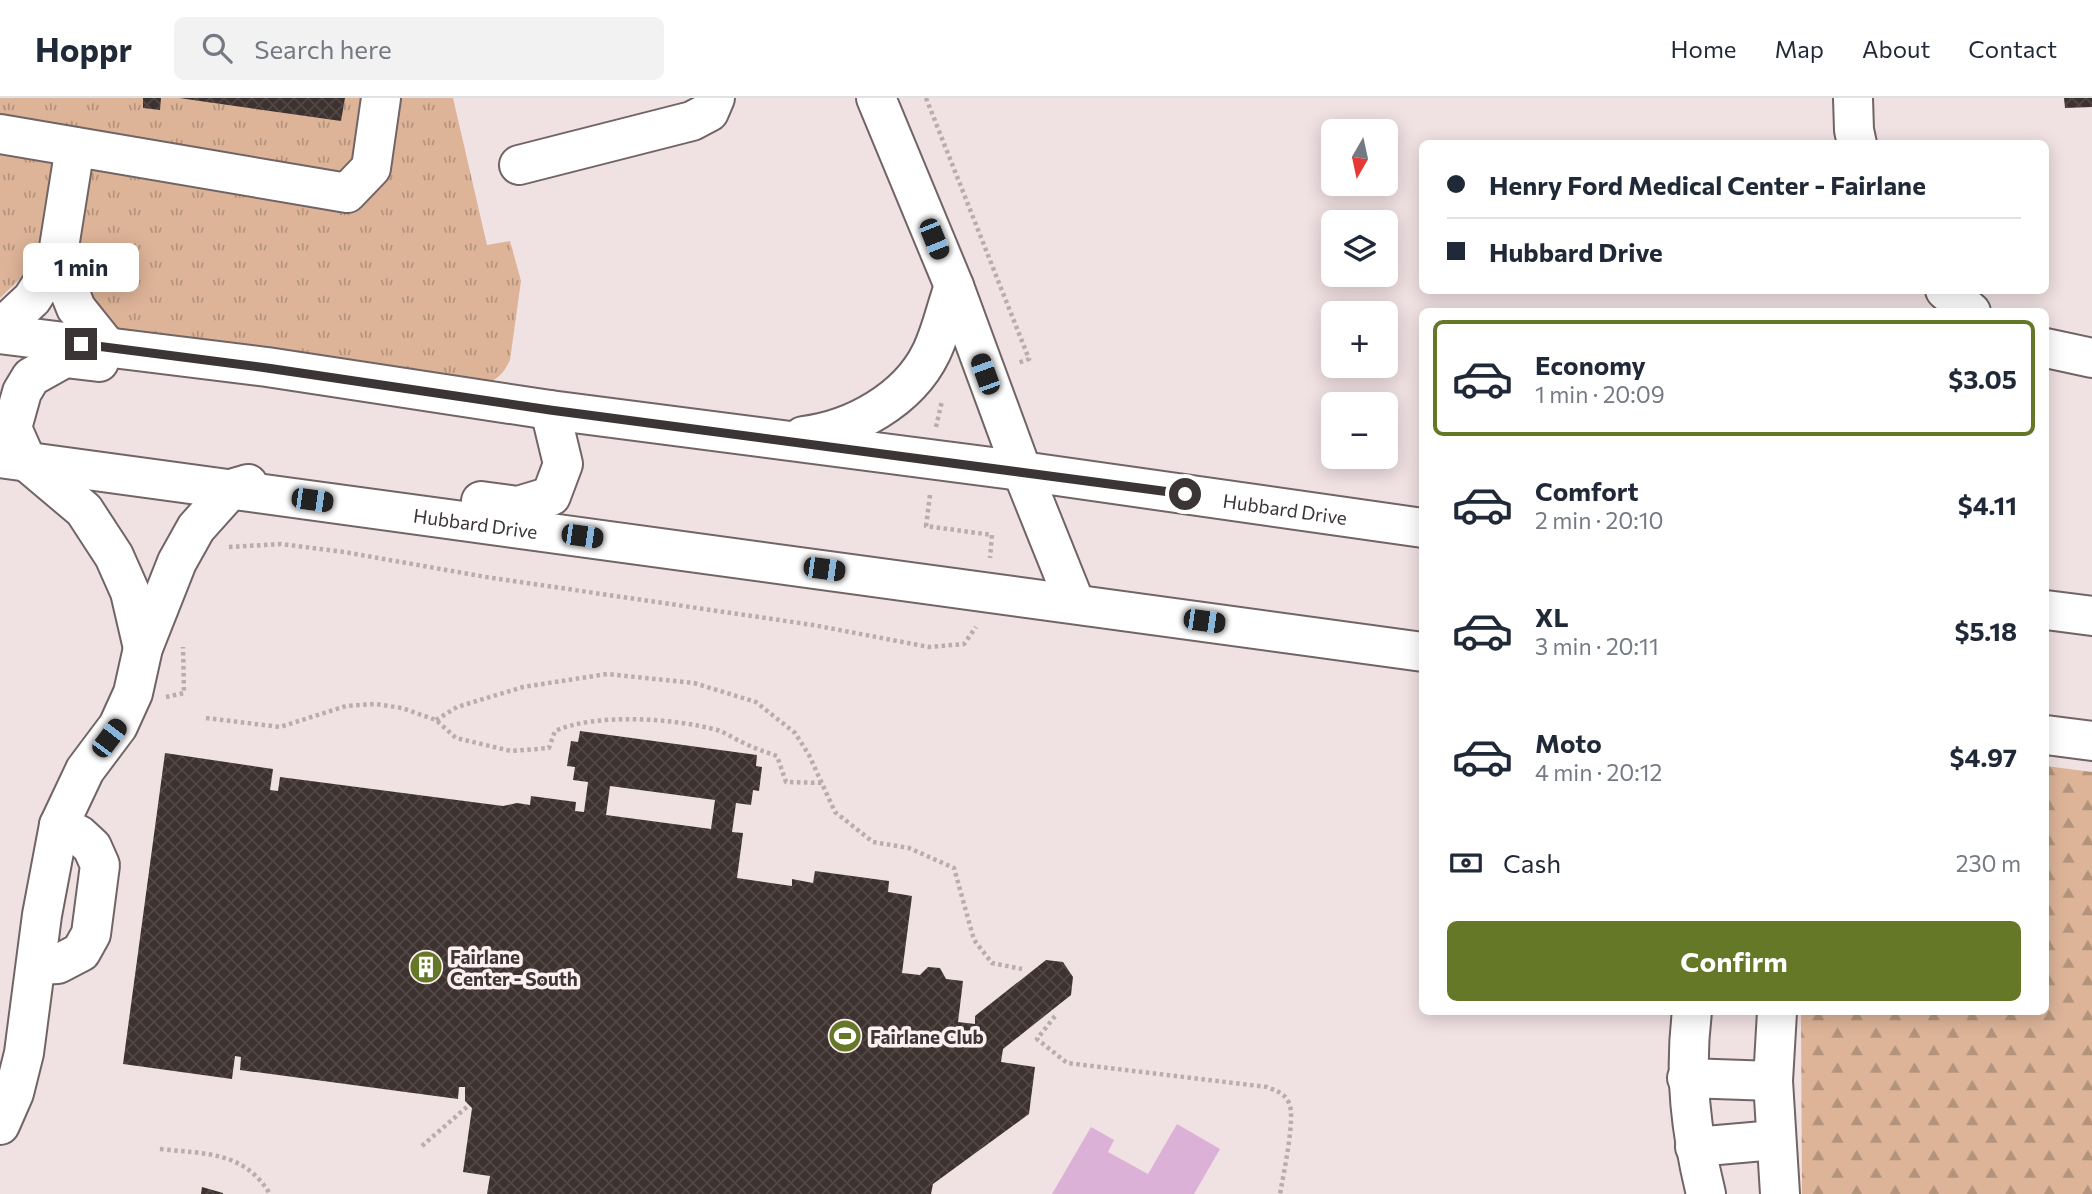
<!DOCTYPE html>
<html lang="en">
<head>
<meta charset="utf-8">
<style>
  body { margin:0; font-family:Commissioner,sans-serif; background:#f2f2f3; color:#1f2937; height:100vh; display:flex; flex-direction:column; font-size:26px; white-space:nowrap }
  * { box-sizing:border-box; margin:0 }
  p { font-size:23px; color:#747a83 }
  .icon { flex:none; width:38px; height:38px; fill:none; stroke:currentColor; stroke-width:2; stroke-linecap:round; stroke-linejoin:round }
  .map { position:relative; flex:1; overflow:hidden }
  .side { position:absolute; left:1419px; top:210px; width:630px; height:707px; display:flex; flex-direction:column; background:#fff; border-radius:10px; box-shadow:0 4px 18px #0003 }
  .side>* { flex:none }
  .hud { position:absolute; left:1419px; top:42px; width:630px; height:154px; border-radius:10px; box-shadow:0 4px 18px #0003; display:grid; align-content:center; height:154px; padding:0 28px; background:#fff }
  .needle { width:46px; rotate:189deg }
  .tools { position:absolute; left:1321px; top:21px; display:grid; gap:14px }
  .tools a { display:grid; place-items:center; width:77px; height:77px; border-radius:10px; background:#fff; box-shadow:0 4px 18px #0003; font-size:35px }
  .end { position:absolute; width:32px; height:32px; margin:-16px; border:9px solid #3b3536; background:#fff; box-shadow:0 0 0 4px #fff }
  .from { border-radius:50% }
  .bubble { position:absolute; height:49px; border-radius:10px; background:#fff; box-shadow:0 4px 18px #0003; font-size:23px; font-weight:700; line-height:49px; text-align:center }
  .car { position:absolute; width:21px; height:42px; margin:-21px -10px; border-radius:9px; box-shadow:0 0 5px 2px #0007; background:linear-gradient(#222 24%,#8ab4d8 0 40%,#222 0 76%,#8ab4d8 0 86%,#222 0) }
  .hud b { display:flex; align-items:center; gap:24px; height:66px; font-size:26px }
  .hud b+b { border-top:2px solid #e0e1e3 }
  .hud i { width:18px; height:18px; background:#1f2937 }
  ul { padding:12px 0 0; list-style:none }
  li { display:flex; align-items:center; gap:21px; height:116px; margin:0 14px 10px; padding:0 14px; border:4px solid transparent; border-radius:10px }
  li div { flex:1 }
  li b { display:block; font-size:26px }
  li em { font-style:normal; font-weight:700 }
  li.on { border-color:#657828 }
  li>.icon { width:63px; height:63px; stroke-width:1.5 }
  .pay { display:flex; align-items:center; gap:18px; height:77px; padding:0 28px; font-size:26px }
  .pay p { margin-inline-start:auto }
  .button { display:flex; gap:14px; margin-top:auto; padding:14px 28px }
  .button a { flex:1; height:80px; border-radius:10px; background:#657828; color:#fff; font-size:28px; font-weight:700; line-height:80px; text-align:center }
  header { display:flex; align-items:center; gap:42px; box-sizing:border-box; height:98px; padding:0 35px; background:#fff; border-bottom:2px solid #e0e1e3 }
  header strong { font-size:33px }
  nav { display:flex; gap:38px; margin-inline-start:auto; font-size:24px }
  .search { width:490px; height:63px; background:#f2f2f3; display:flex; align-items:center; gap:18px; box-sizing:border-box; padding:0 24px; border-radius:10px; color:#747a83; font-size:26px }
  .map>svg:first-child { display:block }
  .grass { fill:url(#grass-tufts) }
  .forest { fill:url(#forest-firs) }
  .water { fill:#dcb1d8 }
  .building { fill:url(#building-cross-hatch); fill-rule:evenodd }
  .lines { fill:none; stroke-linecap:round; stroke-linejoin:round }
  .minor-casing { stroke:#716465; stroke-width:42 }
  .path { stroke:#b8acad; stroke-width:4.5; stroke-dasharray:3.5 3.5; stroke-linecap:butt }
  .minor { stroke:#fff; stroke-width:38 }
  .route { stroke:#3b3536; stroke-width:9 }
  .labels { text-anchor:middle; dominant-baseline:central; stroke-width:7; stroke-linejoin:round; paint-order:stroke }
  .street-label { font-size:19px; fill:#3b3536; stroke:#fdeff0 }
  .poi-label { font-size:19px; font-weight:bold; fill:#3b3536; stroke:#fdeff0; text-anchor:start }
</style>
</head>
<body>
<header>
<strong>Hoppr</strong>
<div class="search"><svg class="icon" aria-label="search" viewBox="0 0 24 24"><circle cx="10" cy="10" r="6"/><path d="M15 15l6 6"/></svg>Search here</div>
<nav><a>Home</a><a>Map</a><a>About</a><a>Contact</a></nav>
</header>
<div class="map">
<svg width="2092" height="1096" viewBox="0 0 2092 1096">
  <defs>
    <pattern id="grass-tufts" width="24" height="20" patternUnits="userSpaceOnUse" patternTransform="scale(1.75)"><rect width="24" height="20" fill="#ddb498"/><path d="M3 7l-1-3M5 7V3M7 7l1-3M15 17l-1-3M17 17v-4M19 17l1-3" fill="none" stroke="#b4937d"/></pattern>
    <pattern id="forest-firs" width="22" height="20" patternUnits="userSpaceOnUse" patternTransform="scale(1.75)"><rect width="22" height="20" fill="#ddb498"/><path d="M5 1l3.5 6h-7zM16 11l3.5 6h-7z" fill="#b4937d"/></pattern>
    <pattern id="building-cross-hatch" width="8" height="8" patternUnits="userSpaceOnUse" patternTransform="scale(1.75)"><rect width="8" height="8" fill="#3d3230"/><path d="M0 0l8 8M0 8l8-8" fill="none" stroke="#514846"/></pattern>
  </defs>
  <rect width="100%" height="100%" fill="#f0e1e2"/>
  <path class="grass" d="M0 0H453L487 147 510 143 521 183 510 262C504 275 498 281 485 286L113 237 79 199 83 162 31 154 23 178 0 200Z"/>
  <polygon class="forest" points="2046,668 2092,674 2092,1096 1802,1096 1801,914 2046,914"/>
  <polygon class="water" points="1177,1026 1220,1051 1194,1096 1052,1096 1091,1029 1114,1042 1108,1054 1148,1076"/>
  <g class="building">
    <polygon points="143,0 161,0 160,12 143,10"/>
    <polygon points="179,0 345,0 341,23"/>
    <polygon points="2064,0 2092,0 2092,9 2065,10"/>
    <path d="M580 633 757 657 756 668 762 669 759 693 753 692 751 707 736 705 732 734 743 735 737 780 792 788V781L813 785 815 773 889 783 888 794 912 798 902 875 920 877 928 869 940 870 946 881 963 883 958 924 975 926V918L1046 862 1063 864 1073 879 1071 897 1003 951 1001 964 1035 969 1029 1016 933 1086 931 1096H487L490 1078 463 1074 472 1010 465 1003V989H459L458 1001 240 972 241 959 235 958 232 981 123 966 165 655 273 671 270 692 278 693 280 679 503 708 517 705 530 707 531 698 576 704 575 713 584 714 588 684 573 682 575 669 567 668 571 643 578 644ZM610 688 715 702 711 731 606 717Z"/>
    <polygon points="202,1089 223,1095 223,1096 201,1096"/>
  </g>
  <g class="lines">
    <defs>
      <g id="minor">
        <polyline points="876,0 954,188 1022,373 1075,505"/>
        <polyline points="1853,0 1854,32 1857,46"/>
        <polyline points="0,36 347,95 371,70 381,0"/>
        <polyline points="519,67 692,23 709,14 715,0"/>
        <polyline points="57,162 76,210 108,250"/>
        <polyline points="1945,192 1971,214"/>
        <polyline points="0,231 32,201 57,162 75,49"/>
        <path id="s1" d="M0 236 267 269 550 312 1022 373 1423 430"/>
        <polyline points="2046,250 2092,260"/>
        <polyline points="99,264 65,260 31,279 22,294 12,330 27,364 84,412 114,458 130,494 143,550"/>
        <path d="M803 338C853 332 908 302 931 255 941 235 946 210 954 188"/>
        <path id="s2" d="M0 360 1423 554"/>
        <polyline points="481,403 518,408 551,398 563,366 550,312"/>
        <polyline points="2046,512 2092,518"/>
        <polyline points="2046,637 2092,643"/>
        <polyline points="36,867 58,866 81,854 91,836 100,767 92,749 79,737 59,727"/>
        <path d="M1692 914C1684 977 1691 1035 1706 1096"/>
        <polyline points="1777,914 1773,983 1780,1096"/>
        <polyline points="1687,980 1773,983"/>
        <polyline points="0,1027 14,995 24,955 42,817 59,727 85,672 118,628 133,595 143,550 177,464 196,430 231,391 248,386"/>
        <polyline points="1695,1049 1775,1042"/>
      </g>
    </defs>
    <use href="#minor" class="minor-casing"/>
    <g class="path">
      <polyline points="926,0 1029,261 1018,265"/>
      <polyline points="936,329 942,303"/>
      <polyline points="930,397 926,428 992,437 990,460"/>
      <polyline points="229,449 281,446 344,454 486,479 813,527 929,549 964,546 976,529"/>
      <polyline points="166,599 184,595 183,549"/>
      <path d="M206 620 280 629 346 608 375 606 402 610 436 622 456 640 511 653 549 650 555 633C595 615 674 620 717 632 727 635 736 642 746 646 756 651 766 654 777 658L786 684 823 685"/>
      <polyline points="436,622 457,609 523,589 607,576 694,585 756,604 795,635 809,657 835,714 873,744 909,750 954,770 974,842 992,865 1022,871"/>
      <path d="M1055 918 1037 941 1067 965 1267 989C1276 993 1285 995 1289 1005 1296 1019 1283 1078 1280 1096"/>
      <polyline points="422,1048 468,1008"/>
      <path d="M160 1051C205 1056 244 1053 270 1096"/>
    </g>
    <use href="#minor" class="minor"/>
  </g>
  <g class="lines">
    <polyline class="route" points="81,246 267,270 550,312 1185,396"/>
  </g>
  <defs>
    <symbol id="building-disc" viewBox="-11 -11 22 22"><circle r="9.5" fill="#657828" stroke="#fdeff0"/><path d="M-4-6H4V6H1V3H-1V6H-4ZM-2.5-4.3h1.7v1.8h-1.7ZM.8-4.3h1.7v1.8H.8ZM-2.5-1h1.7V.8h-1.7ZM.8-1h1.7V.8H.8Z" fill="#fff"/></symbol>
    <symbol id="stadium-disc" viewBox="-11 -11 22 22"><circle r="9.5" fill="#657828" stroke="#fdeff0"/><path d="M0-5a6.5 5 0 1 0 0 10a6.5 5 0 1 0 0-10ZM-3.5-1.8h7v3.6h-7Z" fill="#fff"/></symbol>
  </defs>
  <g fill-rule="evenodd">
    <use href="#building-disc" x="407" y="850" width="38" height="38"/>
    <use href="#stadium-disc" x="826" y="919" width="38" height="38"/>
  </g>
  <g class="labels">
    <g class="street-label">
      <text stroke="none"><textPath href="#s1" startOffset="1297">Hubbard Drive</textPath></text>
      <text stroke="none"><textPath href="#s2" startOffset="480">Hubbard Drive</textPath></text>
    </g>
    <g class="poi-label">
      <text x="450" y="858">Fairlane<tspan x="450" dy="22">Center - South</tspan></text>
      <text x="870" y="938">Fairlane Club</text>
    </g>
  </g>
</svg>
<div class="tools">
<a><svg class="needle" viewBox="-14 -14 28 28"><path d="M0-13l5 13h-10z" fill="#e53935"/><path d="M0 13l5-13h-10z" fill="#747a83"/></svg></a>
<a><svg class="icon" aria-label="layers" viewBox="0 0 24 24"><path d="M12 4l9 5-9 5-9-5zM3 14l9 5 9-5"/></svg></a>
<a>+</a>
<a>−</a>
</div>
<i class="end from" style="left:1185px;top:396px"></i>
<i class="end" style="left:81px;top:246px"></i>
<div class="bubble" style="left:23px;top:145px;width:116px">1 min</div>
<i class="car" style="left:934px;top:141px;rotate:158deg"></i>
<i class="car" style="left:985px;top:276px;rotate:340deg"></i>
<i class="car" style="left:312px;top:402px;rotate:98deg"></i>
<i class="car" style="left:582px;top:438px;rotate:98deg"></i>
<i class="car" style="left:824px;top:471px;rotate:98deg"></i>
<i class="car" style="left:1204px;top:523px;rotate:98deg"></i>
<i class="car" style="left:109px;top:640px;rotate:37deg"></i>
<div class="hud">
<b><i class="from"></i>Henry Ford Medical Center - Fairlane</b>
<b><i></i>Hubbard Drive</b>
</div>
<section class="side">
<ul>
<li class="on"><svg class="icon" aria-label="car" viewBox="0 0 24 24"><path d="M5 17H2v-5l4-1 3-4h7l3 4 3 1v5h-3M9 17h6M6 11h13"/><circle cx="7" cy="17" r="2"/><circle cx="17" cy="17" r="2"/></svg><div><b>Economy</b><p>1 min · 20:09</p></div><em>$3.05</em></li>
<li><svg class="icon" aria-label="car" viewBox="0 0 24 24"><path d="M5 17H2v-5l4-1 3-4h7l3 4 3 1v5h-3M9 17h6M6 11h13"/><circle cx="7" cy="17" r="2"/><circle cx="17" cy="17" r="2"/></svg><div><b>Comfort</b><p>2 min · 20:10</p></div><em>$4.11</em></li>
<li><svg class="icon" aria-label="car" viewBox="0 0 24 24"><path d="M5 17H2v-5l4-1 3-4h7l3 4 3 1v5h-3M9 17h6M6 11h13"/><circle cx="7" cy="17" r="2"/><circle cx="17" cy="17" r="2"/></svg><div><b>XL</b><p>3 min · 20:11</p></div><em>$5.18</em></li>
<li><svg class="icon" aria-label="car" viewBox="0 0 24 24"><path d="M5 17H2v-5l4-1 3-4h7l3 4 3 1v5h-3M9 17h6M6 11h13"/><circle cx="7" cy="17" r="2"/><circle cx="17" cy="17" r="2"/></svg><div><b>Moto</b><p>4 min · 20:12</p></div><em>$4.97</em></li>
</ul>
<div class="pay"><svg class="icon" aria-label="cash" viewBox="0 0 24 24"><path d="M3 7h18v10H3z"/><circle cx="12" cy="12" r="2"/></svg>Cash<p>230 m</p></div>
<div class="button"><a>Confirm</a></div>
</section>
</div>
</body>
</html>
